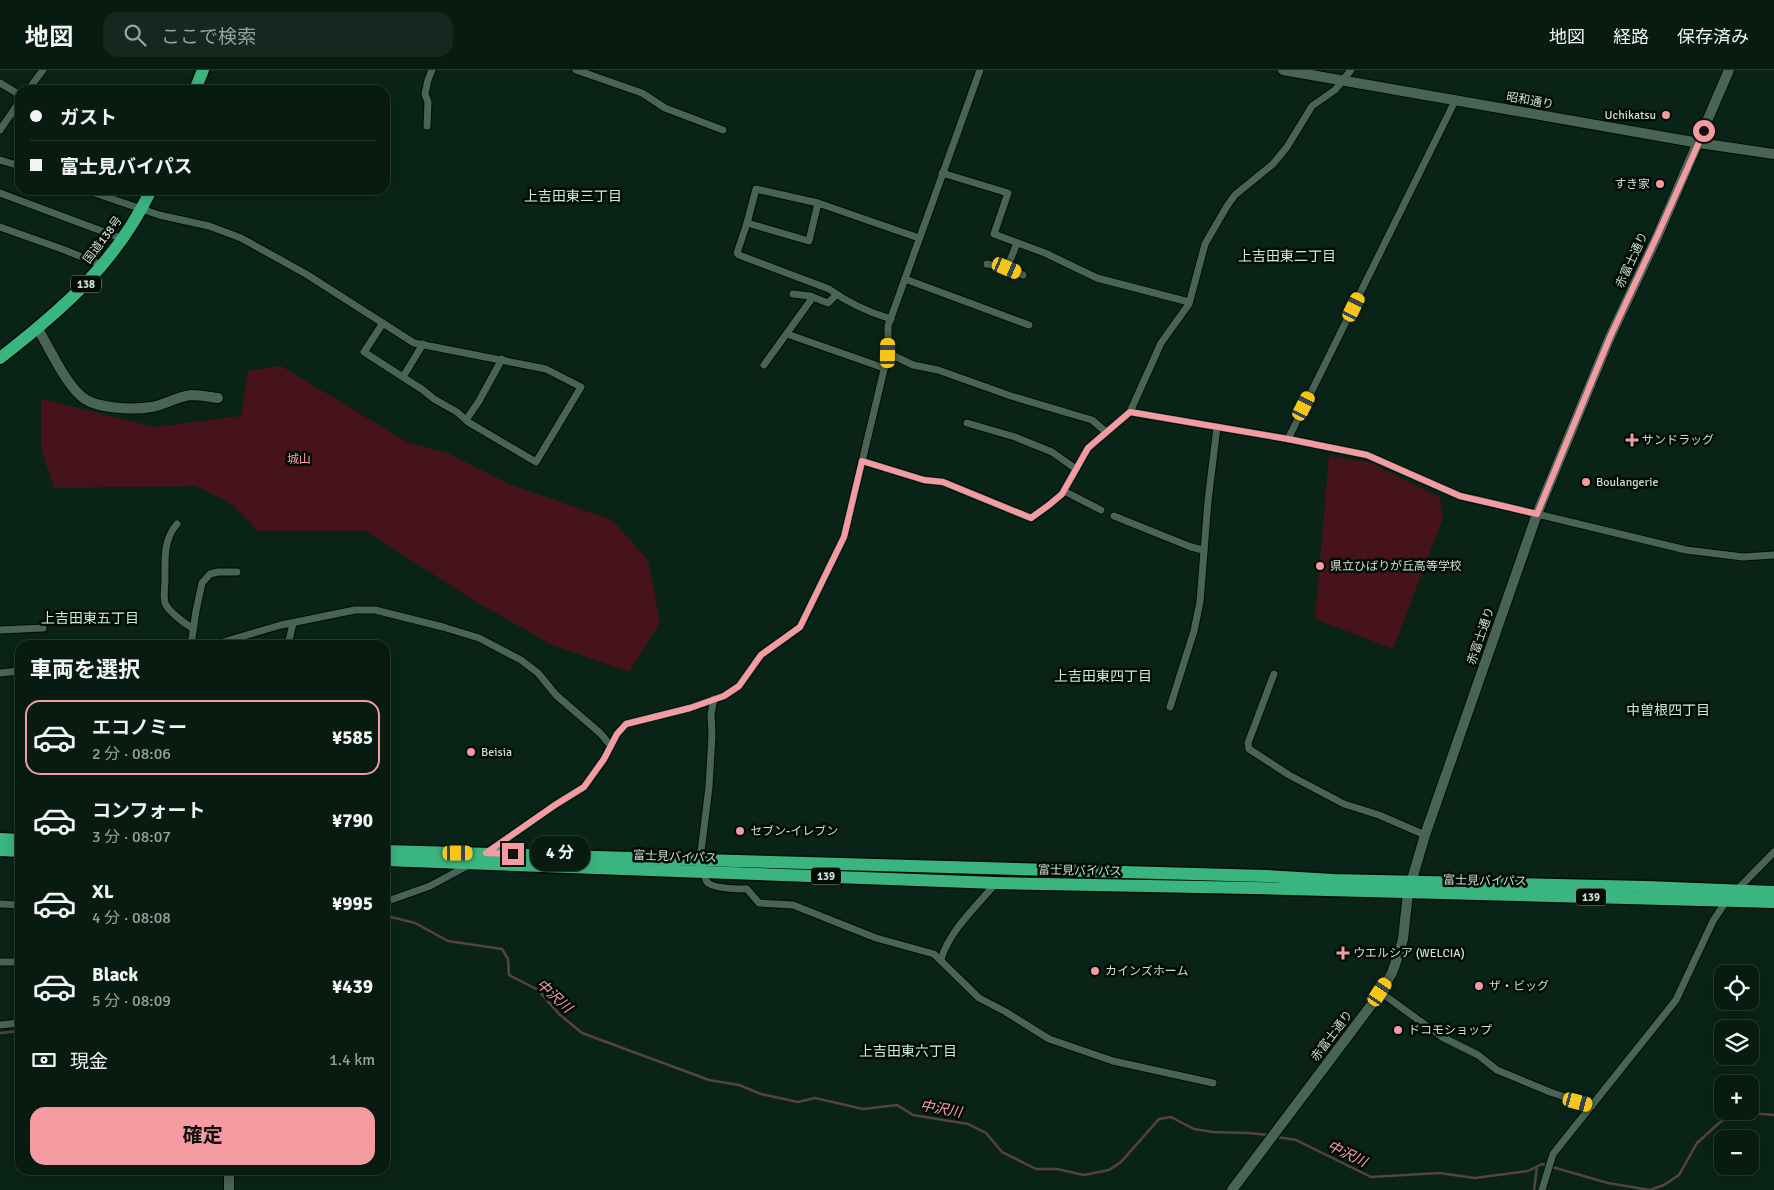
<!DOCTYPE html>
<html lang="ja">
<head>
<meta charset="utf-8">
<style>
  body { margin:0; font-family:Signika,"Noto Sans JP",sans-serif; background:#15281f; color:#f1f3f6; height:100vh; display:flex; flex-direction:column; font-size:19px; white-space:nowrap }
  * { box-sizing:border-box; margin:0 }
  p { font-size:16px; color:#98a19f }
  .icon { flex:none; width:28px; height:28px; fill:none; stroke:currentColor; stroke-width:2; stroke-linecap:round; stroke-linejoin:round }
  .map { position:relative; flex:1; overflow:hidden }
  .sheet { position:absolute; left:15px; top:570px; width:375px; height:535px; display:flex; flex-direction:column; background:#071b11; border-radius:15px; box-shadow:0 2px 12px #0003,0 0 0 1px #283931 }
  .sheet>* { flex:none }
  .guide { position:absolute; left:15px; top:15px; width:375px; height:110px; border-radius:15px; box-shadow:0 2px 12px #0003,0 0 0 1px #283931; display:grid; align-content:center; height:110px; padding:0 15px; background:#071b11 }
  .controls { position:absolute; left:1714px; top:895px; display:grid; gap:10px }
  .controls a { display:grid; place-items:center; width:45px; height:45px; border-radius:10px; background:#071b11; box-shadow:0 2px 12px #0003,0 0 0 1px #283931; font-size:25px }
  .end { position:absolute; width:22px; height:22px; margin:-11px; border:6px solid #f49aa1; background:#111; box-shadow:0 0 0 2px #111 }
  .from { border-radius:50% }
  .bubble { position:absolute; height:35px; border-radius:15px; background:#071b11; box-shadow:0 2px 12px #0003,0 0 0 1px #283931; font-size:16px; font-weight:700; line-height:35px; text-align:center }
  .car { position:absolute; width:15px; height:30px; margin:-15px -8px; border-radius:6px; box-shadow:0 0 4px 1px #0007; background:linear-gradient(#f5c518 24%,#345 0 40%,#f5c518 0 76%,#345 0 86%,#f5c518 0) }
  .guide b { display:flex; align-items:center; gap:18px; height:48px; font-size:19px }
  .guide b+b { border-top:1px solid #283931 }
  .guide i { width:12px; height:12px; background:#f1f3f6 }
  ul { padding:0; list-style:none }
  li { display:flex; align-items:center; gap:15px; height:75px; margin:0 10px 8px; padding:0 5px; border:2px solid transparent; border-radius:15px }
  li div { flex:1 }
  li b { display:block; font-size:19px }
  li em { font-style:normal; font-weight:700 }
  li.selected { border-color:#f49aa1 }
  li>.icon { width:45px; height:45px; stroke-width:1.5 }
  h2 { padding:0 15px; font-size:22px; line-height:60px }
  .pay { display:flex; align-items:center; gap:12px; height:55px; padding:0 15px; font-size:19px }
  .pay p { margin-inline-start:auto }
  .primary-button { display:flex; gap:10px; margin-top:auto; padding:10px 15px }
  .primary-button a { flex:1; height:58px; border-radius:15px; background:#f49aa1; color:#111; font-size:20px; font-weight:700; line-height:58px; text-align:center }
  header { display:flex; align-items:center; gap:30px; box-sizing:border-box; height:70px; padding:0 25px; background:#071b11; border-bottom:1px solid #283931 }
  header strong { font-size:24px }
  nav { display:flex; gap:28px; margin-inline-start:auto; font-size:18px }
  .search { width:350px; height:45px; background:#15281f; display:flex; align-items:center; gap:12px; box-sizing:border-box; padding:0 18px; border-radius:15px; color:#98a19f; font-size:19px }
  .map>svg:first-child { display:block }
  .green { fill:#47131b }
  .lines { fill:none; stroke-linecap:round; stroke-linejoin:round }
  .stream { stroke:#554343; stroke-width:2.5 }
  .street-casing { stroke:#000d04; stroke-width:9 }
  .secondary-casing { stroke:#000d04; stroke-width:12 }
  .highway-casing { stroke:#000d04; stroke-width:15 }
  .street { stroke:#486455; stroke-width:7 }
  .secondary { stroke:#486455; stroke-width:10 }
  .highway { stroke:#3ab57f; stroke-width:12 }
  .route { stroke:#f49aa1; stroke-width:6 }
  .poi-dot { fill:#f49aa1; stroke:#020b06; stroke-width:2 }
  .labels { text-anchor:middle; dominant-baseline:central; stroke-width:5; stroke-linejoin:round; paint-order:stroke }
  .shield { fill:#020b06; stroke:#929f98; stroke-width:1 }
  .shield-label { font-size:11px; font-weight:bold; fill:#cfdfd6 }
  .street-label { font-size:12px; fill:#cfdfd6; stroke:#020b06 }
  .poi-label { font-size:12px; fill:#cfdfd6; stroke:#020b06; text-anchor:start }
  .park-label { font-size:12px; fill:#fea1a8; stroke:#020b06 }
  .neighbourhood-label { font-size:14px; fill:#ccecd9; stroke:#020b06 }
  .water-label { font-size:14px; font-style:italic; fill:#fda1a7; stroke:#020b06 }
</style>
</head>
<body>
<header>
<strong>地図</strong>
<div class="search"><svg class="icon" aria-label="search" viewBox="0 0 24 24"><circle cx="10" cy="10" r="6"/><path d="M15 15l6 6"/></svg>ここで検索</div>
<nav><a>地図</a><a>経路</a><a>保存済み</a></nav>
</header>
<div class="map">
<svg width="1774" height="1120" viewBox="0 0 1774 1120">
  <rect width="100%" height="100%" fill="#092417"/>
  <g class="green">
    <polygon points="281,296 407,372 447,383 509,414 612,450 648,490 660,552 629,602 550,574 470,528 366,461 258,461 229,432 195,416 54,418 41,379 41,329 155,357 241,346 248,301"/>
    <polygon points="1329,386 1368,392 1440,427 1443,448 1393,579 1315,549"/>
  </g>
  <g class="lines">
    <g class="stream">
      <polyline points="385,848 391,847 415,853 448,871 502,879 508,889 509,905 538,920 559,944 582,963 709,1010 739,1015 761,1024 798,1032 815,1028 863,1039 897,1035 913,1045 968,1054 986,1063 1002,1082 1036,1099 1057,1099 1084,1105 1109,1100 1121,1092 1159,1049 1171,1047 1194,1059 1213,1062 1248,1063 1269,1065"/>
      <polyline points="0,963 20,961"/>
      <polyline points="1277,1067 1296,1070 1371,1107 1439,1103 1475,1108 1528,1101 1542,1094 1608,1113 1650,1120 1664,1115 1679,1105 1697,1073 1719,1053 1732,1045 1749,1043 1774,1045"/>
      <polyline points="1534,1120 1537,1097"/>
    </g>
    <defs>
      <g id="street">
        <polyline points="576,0 642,23 665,38 723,60"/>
        <polyline points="0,13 20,25"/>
        <polyline points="28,20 43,0"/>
        <polyline points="427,56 428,32 425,24 428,10 432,0"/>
        <polyline points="0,60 20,31"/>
        <polyline points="0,90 20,96"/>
        <polyline points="942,103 1008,123 994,164 1045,183 1097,208 1189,232"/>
        <polyline points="86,120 159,145 209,156 241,168 306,204 414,273 546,299 581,317 536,392 468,352 457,342 434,329 423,320 364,282 383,253"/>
        <polyline points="0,123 123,169"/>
        <polyline points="818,133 809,171 747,153 756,119 818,133 919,168"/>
        <path d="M747 153 737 183 739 185 829 219C848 233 868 242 891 249"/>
        <polyline points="0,157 62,179 102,195"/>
        <polyline points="987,194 1007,198 1023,205"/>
        <polyline points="1007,198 1017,173"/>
        <polyline points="905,209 1029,255"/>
        <polyline points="793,224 810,226 828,233 836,225"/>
        <polyline points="787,264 884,298"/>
        <polyline points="888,283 913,295 938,300 1011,326 1092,350 1106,362"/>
        <polyline points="764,295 813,227"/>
        <polyline points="403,307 423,274"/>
        <polyline points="1130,342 1288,369 1367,385 1460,426 1500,435 1686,480 1743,487 1774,485"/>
        <polyline points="466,350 479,331 502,289"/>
        <polyline points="967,353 1015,367 1052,382 1076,399"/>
        <polyline points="1288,369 1455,31"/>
        <polyline points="862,391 924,410 943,412 1031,448 1049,435 1062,424 1088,378 1130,342 1161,273 1189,234 1205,174 1227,136 1235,125 1273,94 1287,77 1312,36 1335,20 1351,0"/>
        <polyline points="1064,421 1101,440"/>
        <polyline points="1114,446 1191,477 1203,480"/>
        <path d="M177 454C163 470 165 490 165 510 165 517 163 526 165 533 167 540 186 555 193 558"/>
        <polyline points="0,560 43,558"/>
        <polyline points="191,575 196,541 202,513 210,504 218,502 237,502"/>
        <polyline points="213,575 281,555 355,540 375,540 443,557 479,568 521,590 538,603 556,625 600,663 611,676"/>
        <polyline points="288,575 293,553"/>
        <polyline points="0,603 20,601"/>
        <polyline points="1274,604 1248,673 1249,679 1289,705 1344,734 1379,745 1425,765"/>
        <polyline points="1170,637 1194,561 1200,532 1208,431 1217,357"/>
        <polyline points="486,783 555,735 584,717 604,689 617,664 626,654 690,638 724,626 739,616 761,585 800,557 844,467 888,283 888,256 980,0"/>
        <polyline points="700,790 709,717 712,665 711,644 714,629"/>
        <path d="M707 802C706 805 705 808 706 810 708 819 739 819 747 819L759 833 793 835 876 868 934 884 979 928 1006 942 1049 969 1113 991 1213 1013"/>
        <polyline points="1736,821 1774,782"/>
        <polyline points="385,832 430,816 469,795"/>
        <polyline points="0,834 20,835"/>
        <path d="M941 889C950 860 976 837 996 813"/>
        <polyline points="0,892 20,892"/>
        <polyline points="1380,922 1442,967 1478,985 1497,1000 1550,1022 1592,1036"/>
        <polyline points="0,955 20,953"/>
        <polyline points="1542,1120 1553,1084 1676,930 1713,851 1727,830"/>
      </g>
      <g id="secondary">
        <polyline points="1283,0 1699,73 1774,84"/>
        <path d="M38 259C50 279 64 311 81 326 95 339 134 340 151 337 165 335 177 326 192 325 200 325 210 327 218 328"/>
        <polyline points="229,1100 229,1120"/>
        <polyline points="1232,1120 1378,926 1392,903 1399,883 1403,869 1408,823 1425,765 1537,444 1610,267 1658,165 1729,0"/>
      </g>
      <g id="highway">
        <polyline points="195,20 203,0"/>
        <path d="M0 288C62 240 116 193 151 120"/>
        <polyline points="0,769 20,770"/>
        <polyline points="0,780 20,781"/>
        <polyline points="385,781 1266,806 1333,810 1646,817 1774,822"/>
        <polyline points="385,790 996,813 1252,818 1774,832"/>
      </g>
    </defs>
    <use href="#street" class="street-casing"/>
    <use href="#secondary" class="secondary-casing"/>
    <use href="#highway" class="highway-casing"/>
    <use href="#street" class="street"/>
    <use href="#secondary" class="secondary"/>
    <use href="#highway" class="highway"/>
  </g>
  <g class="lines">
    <polyline class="route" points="513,784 486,783 555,735 584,717 604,689 617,664 626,654 690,638 724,626 739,616 761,585 800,557 844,467 862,391 924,410 943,412 1031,448 1049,435 1062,424 1088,378 1130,342 1288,369 1367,385 1460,426 1537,444 1610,267 1658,164 1704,61"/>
  </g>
  <g class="poi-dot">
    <circle cx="1666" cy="45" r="5"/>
    <circle cx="1660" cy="114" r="5"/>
    <path d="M1629.5 362.5h5v5h5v5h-5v5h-5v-5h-5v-5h5z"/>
    <circle cx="1586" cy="412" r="5"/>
    <circle cx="1320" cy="496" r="5"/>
    <circle cx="471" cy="682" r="5"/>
    <circle cx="740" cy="761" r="5"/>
    <path d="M1340.5 875.5h5v5h5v5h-5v5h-5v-5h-5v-5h5z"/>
    <circle cx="1095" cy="901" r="5"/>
    <circle cx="1479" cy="916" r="5"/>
    <circle cx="1398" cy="960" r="5"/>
  </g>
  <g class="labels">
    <g class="shield">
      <rect x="71" y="205.5" width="30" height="17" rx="4"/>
      <rect x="811" y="797.5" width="30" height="17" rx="4"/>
      <rect x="1576" y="818.5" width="30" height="17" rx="4"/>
    </g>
    <g class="shield-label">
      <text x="86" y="214">138</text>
      <text x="826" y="806">139</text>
      <text x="1591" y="827">139</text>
    </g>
    <g class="street-label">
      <text transform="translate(1530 31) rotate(10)">昭和通り</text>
      <text transform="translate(103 170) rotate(-53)">国道138号</text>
      <text transform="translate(1632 190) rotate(-65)">赤富士通り</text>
      <text transform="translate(1481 566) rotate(-71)">赤富士通り</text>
      <text transform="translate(675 787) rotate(2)">富士見バイパス</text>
      <text transform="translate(1080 801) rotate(1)">富士見バイパス</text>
      <text transform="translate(1485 811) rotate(1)">富士見バイパス</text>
      <text transform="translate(1332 966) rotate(-53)">赤富士通り</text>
    </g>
    <g class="poi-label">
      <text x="1656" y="45" text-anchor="end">Uchikatsu</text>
      <text x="1650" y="114" text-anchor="end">すき家</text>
      <text x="1642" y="370">サンドラッグ</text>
      <text x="1596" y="412">Boulangerie</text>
      <text x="1330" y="496">県立ひばりが丘高等学校</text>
      <text x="481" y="682">Beisia</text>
      <text x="750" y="761">セブン-イレブン</text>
      <text x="1353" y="883">ウエルシア (WELCIA)</text>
      <text x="1105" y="901">カインズホーム</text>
      <text x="1489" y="916">ザ・ビッグ</text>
      <text x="1408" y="960">ドコモショップ</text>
    </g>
    <g class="park-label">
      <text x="299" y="389">城山</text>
    </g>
    <g class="neighbourhood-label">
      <text x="573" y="126">上吉田東三丁目</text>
      <text x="1287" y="186">上吉田東二丁目</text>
      <text x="90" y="548">上吉田東五丁目</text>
      <text x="1103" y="606">上吉田東四丁目</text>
      <text x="1668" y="640">中曽根四丁目</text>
      <text x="908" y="981">上吉田東六丁目</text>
    </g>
    <g class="water-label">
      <text transform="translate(554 926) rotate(42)">中沢川</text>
      <text transform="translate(941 1039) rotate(10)">中沢川</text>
      <text transform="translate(1347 1084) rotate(26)">中沢川</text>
    </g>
  </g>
</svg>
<div class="controls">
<a><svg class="icon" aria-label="locate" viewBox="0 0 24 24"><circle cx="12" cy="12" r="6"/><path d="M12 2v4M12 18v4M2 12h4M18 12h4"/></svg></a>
<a><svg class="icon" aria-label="layers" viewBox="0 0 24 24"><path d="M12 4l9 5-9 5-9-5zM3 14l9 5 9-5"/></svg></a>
<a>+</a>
<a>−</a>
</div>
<i class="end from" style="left:1704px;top:61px"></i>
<i class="end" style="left:513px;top:784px"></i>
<div class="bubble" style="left:530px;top:766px;width:60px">4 分</div>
<i class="car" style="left:1007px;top:198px;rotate:113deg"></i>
<i class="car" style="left:1354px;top:237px;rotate:26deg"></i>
<i class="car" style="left:888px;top:283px;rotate:1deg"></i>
<i class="car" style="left:1304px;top:336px;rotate:27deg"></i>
<i class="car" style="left:458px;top:783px;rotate:90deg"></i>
<i class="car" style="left:1380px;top:922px;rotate:33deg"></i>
<i class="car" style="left:1578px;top:1032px;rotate:105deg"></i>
<div class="guide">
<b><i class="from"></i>ガスト</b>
<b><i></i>富士見バイパス</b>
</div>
<section class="sheet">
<h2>車両を選択</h2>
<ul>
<li class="selected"><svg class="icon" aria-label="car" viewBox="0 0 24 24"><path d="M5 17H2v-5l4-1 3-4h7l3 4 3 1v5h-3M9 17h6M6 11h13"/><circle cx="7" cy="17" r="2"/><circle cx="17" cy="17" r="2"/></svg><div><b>エコノミー</b><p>2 分 · 08:06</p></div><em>¥585</em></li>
<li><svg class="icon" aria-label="car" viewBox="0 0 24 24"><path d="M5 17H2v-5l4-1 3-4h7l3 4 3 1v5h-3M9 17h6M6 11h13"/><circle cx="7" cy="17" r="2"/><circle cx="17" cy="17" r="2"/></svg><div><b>コンフォート</b><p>3 分 · 08:07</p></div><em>¥790</em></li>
<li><svg class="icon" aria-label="car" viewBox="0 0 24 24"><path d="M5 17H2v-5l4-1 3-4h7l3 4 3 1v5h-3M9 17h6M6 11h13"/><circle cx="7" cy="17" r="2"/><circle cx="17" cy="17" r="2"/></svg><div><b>XL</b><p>4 分 · 08:08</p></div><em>¥995</em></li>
<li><svg class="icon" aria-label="car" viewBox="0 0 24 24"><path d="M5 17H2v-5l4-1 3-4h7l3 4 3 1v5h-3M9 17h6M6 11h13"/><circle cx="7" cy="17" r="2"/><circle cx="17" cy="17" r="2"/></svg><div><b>Black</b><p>5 分 · 08:09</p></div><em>¥439</em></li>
</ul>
<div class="pay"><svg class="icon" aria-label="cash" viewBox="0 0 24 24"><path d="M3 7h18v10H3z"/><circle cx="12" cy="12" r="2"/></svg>現金<p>1.4 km</p></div>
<div class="primary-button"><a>確定</a></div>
</section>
</div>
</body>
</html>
